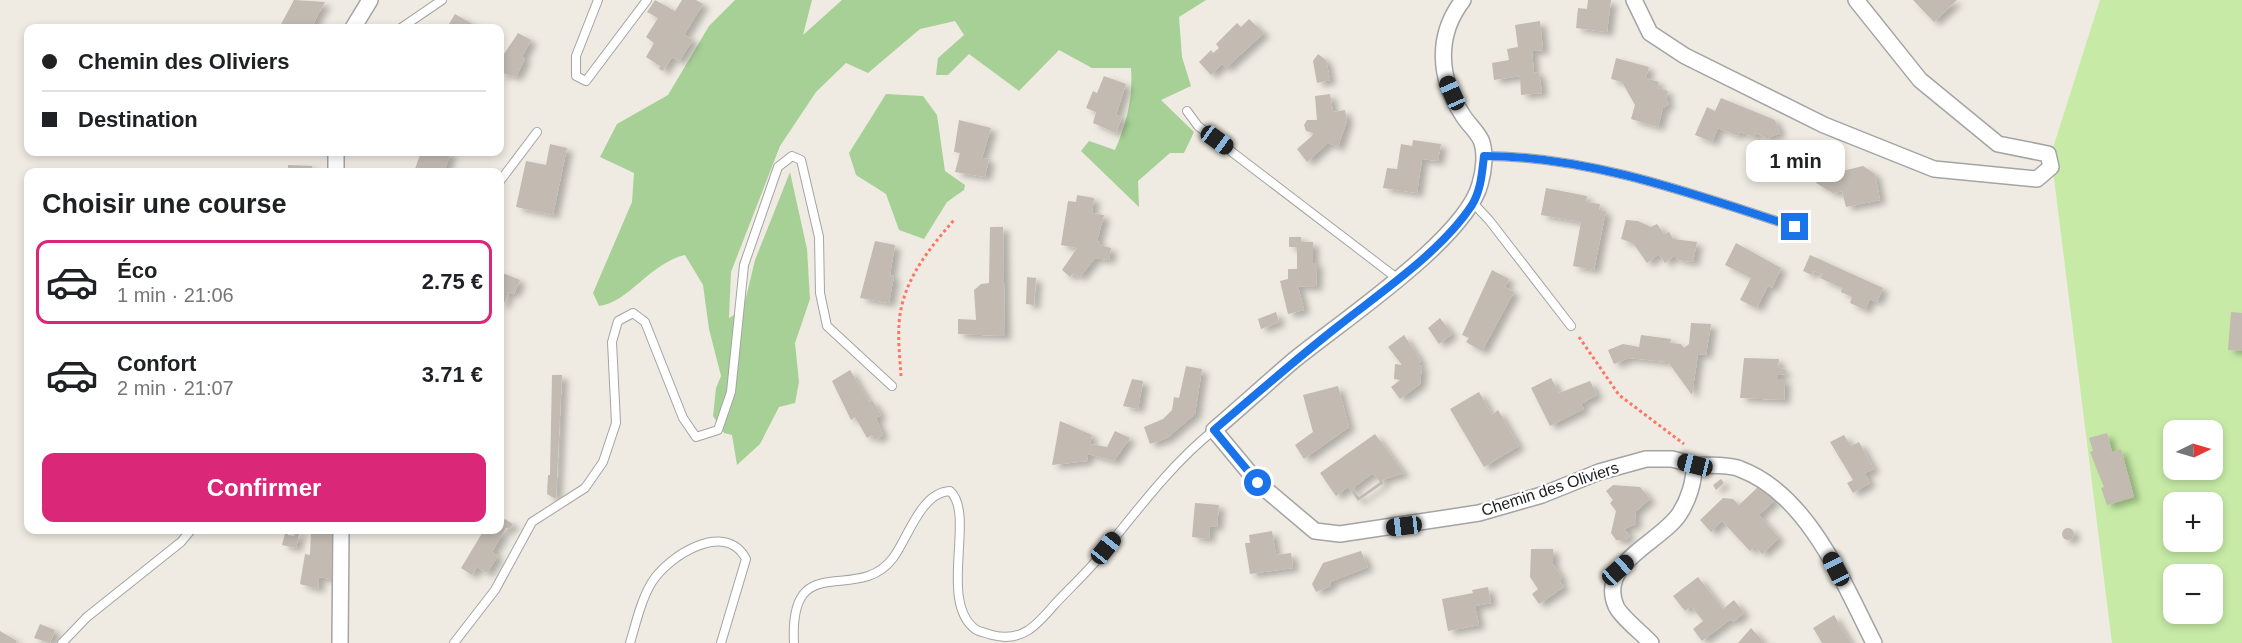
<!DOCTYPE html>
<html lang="fr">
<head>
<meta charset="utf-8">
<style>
  body { margin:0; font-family:Helvetica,sans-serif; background:#f2f2f2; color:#202124; height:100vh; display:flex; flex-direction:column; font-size:22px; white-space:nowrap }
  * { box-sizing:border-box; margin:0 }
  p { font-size:20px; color:#757577 }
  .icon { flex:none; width:33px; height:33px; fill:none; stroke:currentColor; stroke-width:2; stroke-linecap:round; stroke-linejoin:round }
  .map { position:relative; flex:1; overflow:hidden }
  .drawer { position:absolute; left:24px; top:168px; width:480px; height:366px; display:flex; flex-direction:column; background:#fff; border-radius:12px; box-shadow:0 3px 9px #0003 }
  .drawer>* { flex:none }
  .guide { position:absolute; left:24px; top:24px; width:480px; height:132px; border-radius:12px; box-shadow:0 3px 9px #0003; display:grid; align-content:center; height:132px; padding:0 18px; background:#fff }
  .needle { width:39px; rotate:85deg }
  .fabs { position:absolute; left:2163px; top:420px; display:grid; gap:12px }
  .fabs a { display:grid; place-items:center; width:60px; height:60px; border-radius:12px; background:#fff; box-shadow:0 3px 9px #0003; font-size:30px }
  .end { position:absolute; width:27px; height:27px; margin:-14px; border:8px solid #1a73e8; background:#fff; box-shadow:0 0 0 3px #fff }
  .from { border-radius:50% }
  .bubble { position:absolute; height:42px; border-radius:12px; background:#fff; box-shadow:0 3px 9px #0003; font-size:20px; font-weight:800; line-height:42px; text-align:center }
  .car { position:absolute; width:18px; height:36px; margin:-18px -9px; border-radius:8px; box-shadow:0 0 4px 2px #0007; background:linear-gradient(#222 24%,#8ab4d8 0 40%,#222 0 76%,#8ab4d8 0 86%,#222 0) }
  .guide b { display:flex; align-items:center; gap:21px; height:57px; font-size:22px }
  .guide b+b { border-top:2px solid #e0e0e0 }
  .guide i { width:15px; height:15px; background:#202124 }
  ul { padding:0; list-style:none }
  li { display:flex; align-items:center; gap:18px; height:84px; margin:0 12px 9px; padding:0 6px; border:3px solid transparent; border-radius:12px }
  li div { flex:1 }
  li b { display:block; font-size:22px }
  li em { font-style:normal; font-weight:800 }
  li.active { border-color:#db2777 }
  li>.icon { width:54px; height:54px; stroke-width:1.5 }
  h2 { padding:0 18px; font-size:27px; line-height:72px }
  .primary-button { display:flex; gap:12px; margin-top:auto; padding:12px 18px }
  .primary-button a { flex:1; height:69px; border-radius:12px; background:#db2777; color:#fff; font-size:24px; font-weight:800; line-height:69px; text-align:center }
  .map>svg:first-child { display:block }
  .grass { fill:#c7eba6; fill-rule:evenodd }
  .forest { fill:#a6d096 }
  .building { fill:#c3bab2; fill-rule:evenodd; filter:url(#shadow) }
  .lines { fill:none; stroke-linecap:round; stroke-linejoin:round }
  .service-casing { stroke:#a4a4a4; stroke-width:10 }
  .minor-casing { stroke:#a4a4a4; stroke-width:18 }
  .path { stroke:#fe7564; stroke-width:3; stroke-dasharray:3 3; stroke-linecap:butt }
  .service { stroke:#fff; stroke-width:8 }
  .minor { stroke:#fff; stroke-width:15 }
  .route { stroke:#1a73e8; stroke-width:8 }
  .labels { text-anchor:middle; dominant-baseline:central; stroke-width:4.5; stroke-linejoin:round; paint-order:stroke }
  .street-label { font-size:16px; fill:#1d1d1d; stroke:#fff }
</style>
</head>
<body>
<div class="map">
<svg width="2242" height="643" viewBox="0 0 2242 643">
  <defs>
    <filter id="shadow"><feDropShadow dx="6" dy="4" stdDeviation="3" flood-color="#0004"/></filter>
  </defs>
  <rect width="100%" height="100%" fill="#efebe2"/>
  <path class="grass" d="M2100 0H2242V643H2112L2051 154ZM2174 430H2212V470H2174ZM2174 502H2212V542H2174ZM2174 574H2212V614H2174Z"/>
  <g class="forest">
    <path d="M735 0H812L803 35 842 0H1206L1179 17 1182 57 1191 86 1161 100 1194 132 1184 153H1170L1138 181 1139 207 1081 151 1089 141 1115 150C1127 122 1133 98 1131 68H1092L1059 50 1019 91 969 54 948 75H936L938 58 964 35 955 21 920 29 868 73 846 63 816 92 780 146 731 272 729 318 743 310 755 260 790 172 807 249 810 299 795 343 799 382 795 403 779 407 760 444 737 465 732 435 724 433 713 416 716 388 721 376 709 329 703 285 685 255C650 263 628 303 599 306L593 293 632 202 634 173 600 157 617 124 668 95 709 26Z"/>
    <polygon points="886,94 923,96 937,115 945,171 965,185 964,190 947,202 924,239 899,230 886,194 856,175 849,153"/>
  </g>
  <g class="building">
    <polygon points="294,0 325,2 311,28 279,28"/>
    <polygon points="655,0 675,11 682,0 696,0 703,4 684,35 693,40 679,61 672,57 663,71 659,69 660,66 646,57 654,43 646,37 658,18 647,12"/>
    <polygon points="1588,0 1611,0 1607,32 1576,28 1578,8 1587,9"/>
    <polygon points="1913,0 1957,0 1934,22"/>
    <polygon points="455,14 474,25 472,28 452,28 453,26 449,24"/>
    <polygon points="1249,19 1264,33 1226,68 1222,64 1211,75 1199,62 1211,50 1213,53 1219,48 1216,44 1237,23 1241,27"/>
    <polygon points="1540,21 1543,50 1532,51 1534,73 1539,72 1542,93 1521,95 1520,76 1494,80 1492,63 1509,60 1507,49 1518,47 1515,25"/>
    <polygon points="518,33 531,40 522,57 525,59 516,77 503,73 500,80 500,60"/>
    <polygon points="1318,54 1326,60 1330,80 1317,83 1313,61"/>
    <polygon points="1616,58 1649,67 1646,78 1659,82 1657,88 1668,91 1666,98 1669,104 1663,108 1658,127 1631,119 1635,105 1622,82 1611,79"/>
    <polygon points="1104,76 1126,84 1116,115 1122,117 1116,133 1093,123 1096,112 1086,108 1093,91 1097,93"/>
    <polygon points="1330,94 1333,112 1345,110 1347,121 1338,147 1328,143 1307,162 1297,149 1312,136 1313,133 1306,131 1304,125 1307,120 1317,120 1315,96"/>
    <polygon points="1721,98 1775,120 1780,133 1767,138 1756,133 1754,137 1740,132 1738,136 1718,128 1712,142 1695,135 1707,107 1715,111"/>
    <polygon points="959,120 991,128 982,158 989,159 985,177 955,172 960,153 954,152"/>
    <polygon points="1759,139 1765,141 1767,148 1761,151 1755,148 1753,142"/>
    <polygon points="1413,140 1441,144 1438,161 1422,159 1417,193 1383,188 1387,168 1397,169 1401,144 1412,146"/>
    <polygon points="550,144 567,148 553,215 516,207 526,161 546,165"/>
    <polygon points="1816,151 1835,162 1838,172 1863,166 1875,174 1880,200 1846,207 1842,191 1833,193 1816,183 1827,164 1813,157"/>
    <polygon points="421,152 451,152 444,172 415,169"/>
    <polygon points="288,165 312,166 312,172 288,172"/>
    <polygon points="1546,188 1587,196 1586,202 1600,204 1599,210 1606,211 1594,270 1573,266 1581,222 1541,215"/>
    <polygon points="1077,195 1094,198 1092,213 1104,215 1097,241 1100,242 1099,245 1111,248 1109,260 1095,258 1080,277 1073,273 1070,277 1062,270 1077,248 1061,245 1068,201 1076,202"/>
    <polygon points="1626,220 1638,221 1651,227 1657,224 1664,234 1669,232 1673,239 1697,242 1693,262 1678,260 1674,256 1665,263 1659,254 1647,263 1633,243 1621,239"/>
    <polygon points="990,227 1003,227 1005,336 958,334 958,319 976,320 974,290 981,284 989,283"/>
    <polygon points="1289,237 1301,237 1301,242 1313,242 1313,263 1317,263 1316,287 1298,286 1304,310 1288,314 1280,281 1288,279 1288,269 1297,269 1297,247 1289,247"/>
    <polygon points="875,241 895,245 890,275 894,276 889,303 860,298"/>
    <polygon points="1736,243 1781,268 1772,288 1768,286 1757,308 1740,300 1751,278 1725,265"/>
    <polygon points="1810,255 1883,288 1877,302 1870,299 1865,310 1850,303 1852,297 1841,292 1842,288 1820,278 1822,274 1814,271 1812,275 1803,271"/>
    <polygon points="1492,270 1509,279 1505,287 1514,292 1482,351 1466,342 1469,338 1462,335"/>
    <polygon points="500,272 520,280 514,294 509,292 503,306 500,304"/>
    <polygon points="1027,277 1036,278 1034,305 1026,304"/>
    <polygon points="1276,312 1279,322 1261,329 1258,319"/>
    <polygon points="2231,312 2242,313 2242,351 2228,350"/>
    <polygon points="1440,318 1452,334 1439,344 1428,328"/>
    <polygon points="1691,323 1711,324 1706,355 1698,354 1692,395 1668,362 1629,358 1614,364 1608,350 1623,344 1639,347 1641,335 1671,339 1670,343 1681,344 1684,348 1689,344"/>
    <polygon points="1404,335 1421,361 1418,365 1422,366 1420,384 1400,399 1391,387 1400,380 1394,379 1395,364 1402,365 1388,347"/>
    <polygon points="1744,358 1779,359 1778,367 1785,370 1785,374 1778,375 1778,379 1785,379 1784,400 1740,398"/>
    <polygon points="1186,366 1202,369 1195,414 1167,438 1150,444 1144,427 1163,419 1172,410 1174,397 1179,398"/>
    <polygon points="850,370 869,402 872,400 881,415 876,418 883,435 875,440 872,435 867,438 855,417 851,420 832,381"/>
    <polygon points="552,375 562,375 556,499 547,494 548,475 550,475"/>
    <polygon points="1551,378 1559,393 1590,381 1597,395 1581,404 1584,409 1550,426 1531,388"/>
    <polygon points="1132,379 1143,381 1138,409 1123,406"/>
    <polygon points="1338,386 1349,427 1304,459 1295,445 1313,432 1303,395"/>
    <polygon points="1479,392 1492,415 1498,410 1519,446 1484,467 1450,409"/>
    <polygon points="1060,421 1092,435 1090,444 1107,447 1115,431 1130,438 1114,461 1088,454 1087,461 1052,465"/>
    <polygon points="2107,433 2112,452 2121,449 2134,497 2107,505 2101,488 2104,487 2090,452 2093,451 2089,438"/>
    <path d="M1375 434 1404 473 1382 480 1384 483 1358 501 1348 487 1336 496 1320 473ZM1373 473 1380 482 1359 497 1353 488Z"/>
    <polygon points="1844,435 1851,446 1859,442 1874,469 1865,473 1870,483 1853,493 1847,483 1853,480 1830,442"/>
    <polygon points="1721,479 1724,483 1716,490 1713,485"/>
    <polygon points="1613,485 1640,487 1650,499 1635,512 1636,524 1624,529 1630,536 1625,540 1616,540 1611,533 1616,511 1610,503 1613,500 1606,491"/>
    <polygon points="1758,487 1776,499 1759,515 1779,538 1762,554 1755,546 1750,551 1722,521 1711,532 1700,520 1723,498 1733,499 1739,505"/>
    <polygon points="1195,503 1219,505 1217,527 1210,526 1209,539 1192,537"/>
    <polygon points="505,519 513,524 510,529 506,528 492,552 498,556 487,573 477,567 472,575 461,568 484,530 500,530 500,524"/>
    <circle cx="2068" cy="534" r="6"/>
    <polygon points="286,530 289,530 288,535 294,536 296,530 300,530 296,548 282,545"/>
    <polygon points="311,530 332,530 331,579 319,577 318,589 300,584 305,554 310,555"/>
    <polygon points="1272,531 1276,555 1291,553 1293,568 1250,574 1245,543 1250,543 1249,535"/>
    <polygon points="1531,549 1553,549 1553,564 1562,578 1559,580 1564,587 1539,604 1532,594 1538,589 1530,577"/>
    <polygon points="1361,551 1368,567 1330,582 1331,586 1316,592 1312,584 1323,563"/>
    <polygon points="1698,577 1723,609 1734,600 1744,613 1733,622 1731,619 1702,641 1693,629 1703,621 1691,606 1685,611 1673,596"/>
    <polygon points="1488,587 1491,603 1475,606 1479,625 1448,631 1442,599 1473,593 1472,590"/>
    <polygon points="1834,615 1839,624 1851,643 1822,643 1813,628"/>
    <polygon points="40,624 55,630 50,643 34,638"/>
    <polygon points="1751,628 1763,641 1765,643 1738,643"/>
    <polygon points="0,631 17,641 16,643 0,643"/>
  </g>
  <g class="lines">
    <defs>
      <g id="service">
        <polyline points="598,0 576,56 576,76 586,81 647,0"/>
        <polyline points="401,28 442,0"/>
        <polyline points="1187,111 1198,126 1398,279"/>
        <path d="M1484 156C1590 156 1696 195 1795 227"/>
        <polyline points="500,181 537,132"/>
        <polyline points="1473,203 1489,220 1571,326"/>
        <polyline points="62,643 87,617 181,542 191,530"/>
        <polyline points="454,643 495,590 532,522 585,488 603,462 616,423 612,342 618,321 633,313 645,322 683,418 696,437 718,430 731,392 744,265 778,167 792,156 801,160 819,237 820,293 827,326 892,386"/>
        <path d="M630 643C636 623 641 600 652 582 669 555 726 520 746 559L721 643"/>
        <path d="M794 643C789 546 857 606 893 558 908 538 921 492 950 491 976 514 938 601 975 629 979 632 987 633 992 635 1022 643 1037 625 1055 604 1068 590 1083 576 1096 561 1134 515 1168 467 1214 430"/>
      </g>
      <g id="minor">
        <path d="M1463 0C1436 35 1438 77 1462 114 1467 123 1476 130 1481 140 1486 152 1484 171 1480 184 1466 239 1339 323 1293 361 1267 383 1241 407 1214 430L1258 483 1315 531 1340 534 1479 513 1542 495 1599 472 1646 459H1672L1695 465C1693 483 1690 497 1680 513 1662 542 1597 563 1616 606 1620 616 1643 634 1651 643"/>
        <polyline points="1634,0 1650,33 1685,56 1824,125 1934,169 2037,179 2051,167 2048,154 1998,144 1920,80 1856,0"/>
        <polyline points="353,28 370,0"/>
        <polyline points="336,152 336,172"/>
        <path d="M1695 465C1709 466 1728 464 1740 469 1808 494 1844 584 1874 643"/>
        <polyline points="340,643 341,530"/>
      </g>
    </defs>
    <use href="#service" class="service-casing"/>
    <use href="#minor" class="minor-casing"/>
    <g class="path">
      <polyline points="1579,337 1619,395 1684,444"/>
      <path d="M901 376C900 360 898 342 899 325 901 283 928 250 954 220"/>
    </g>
    <use href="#service" class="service"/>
    <use href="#minor" class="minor"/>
  </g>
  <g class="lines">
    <path class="route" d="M1258 483 1214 430C1255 395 1295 360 1337 327 1381 292 1441 252 1472 205 1481 190 1482 173 1484 156 1590 156 1696 195 1795 227"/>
  </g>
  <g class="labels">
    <g class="street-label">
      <text transform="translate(1550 489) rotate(-18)">Chemin des Oliviers</text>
    </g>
  </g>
</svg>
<div class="fabs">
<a><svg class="needle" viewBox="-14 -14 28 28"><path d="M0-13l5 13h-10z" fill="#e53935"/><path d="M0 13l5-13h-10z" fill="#757577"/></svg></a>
<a>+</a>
<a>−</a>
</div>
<i class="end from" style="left:1258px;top:483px"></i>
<i class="end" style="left:1795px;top:227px"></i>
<div class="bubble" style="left:1746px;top:140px;width:99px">1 min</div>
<i class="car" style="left:1452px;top:93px;rotate:336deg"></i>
<i class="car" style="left:1217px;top:140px;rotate:126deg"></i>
<i class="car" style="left:1695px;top:465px;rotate:284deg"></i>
<i class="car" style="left:1404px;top:526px;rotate:263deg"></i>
<i class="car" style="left:1106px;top:548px;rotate:39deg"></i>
<i class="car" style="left:1836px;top:569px;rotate:333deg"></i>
<i class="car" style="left:1618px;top:570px;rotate:48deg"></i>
<div class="guide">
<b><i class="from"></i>Chemin des Oliviers</b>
<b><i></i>Destination</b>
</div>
<section class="drawer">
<h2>Choisir une course</h2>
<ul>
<li class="active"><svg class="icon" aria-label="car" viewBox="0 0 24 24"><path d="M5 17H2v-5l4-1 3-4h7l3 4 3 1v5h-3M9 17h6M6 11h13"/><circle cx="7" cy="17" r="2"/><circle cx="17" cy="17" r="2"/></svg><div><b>Éco</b><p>1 min · 21:06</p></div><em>2.75 €</em></li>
<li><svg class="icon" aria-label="car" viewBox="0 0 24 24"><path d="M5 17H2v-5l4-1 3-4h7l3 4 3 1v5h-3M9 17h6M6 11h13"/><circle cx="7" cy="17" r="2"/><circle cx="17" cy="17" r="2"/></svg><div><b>Confort</b><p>2 min · 21:07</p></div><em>3.71 €</em></li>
</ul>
<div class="primary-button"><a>Confirmer</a></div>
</section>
</div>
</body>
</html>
